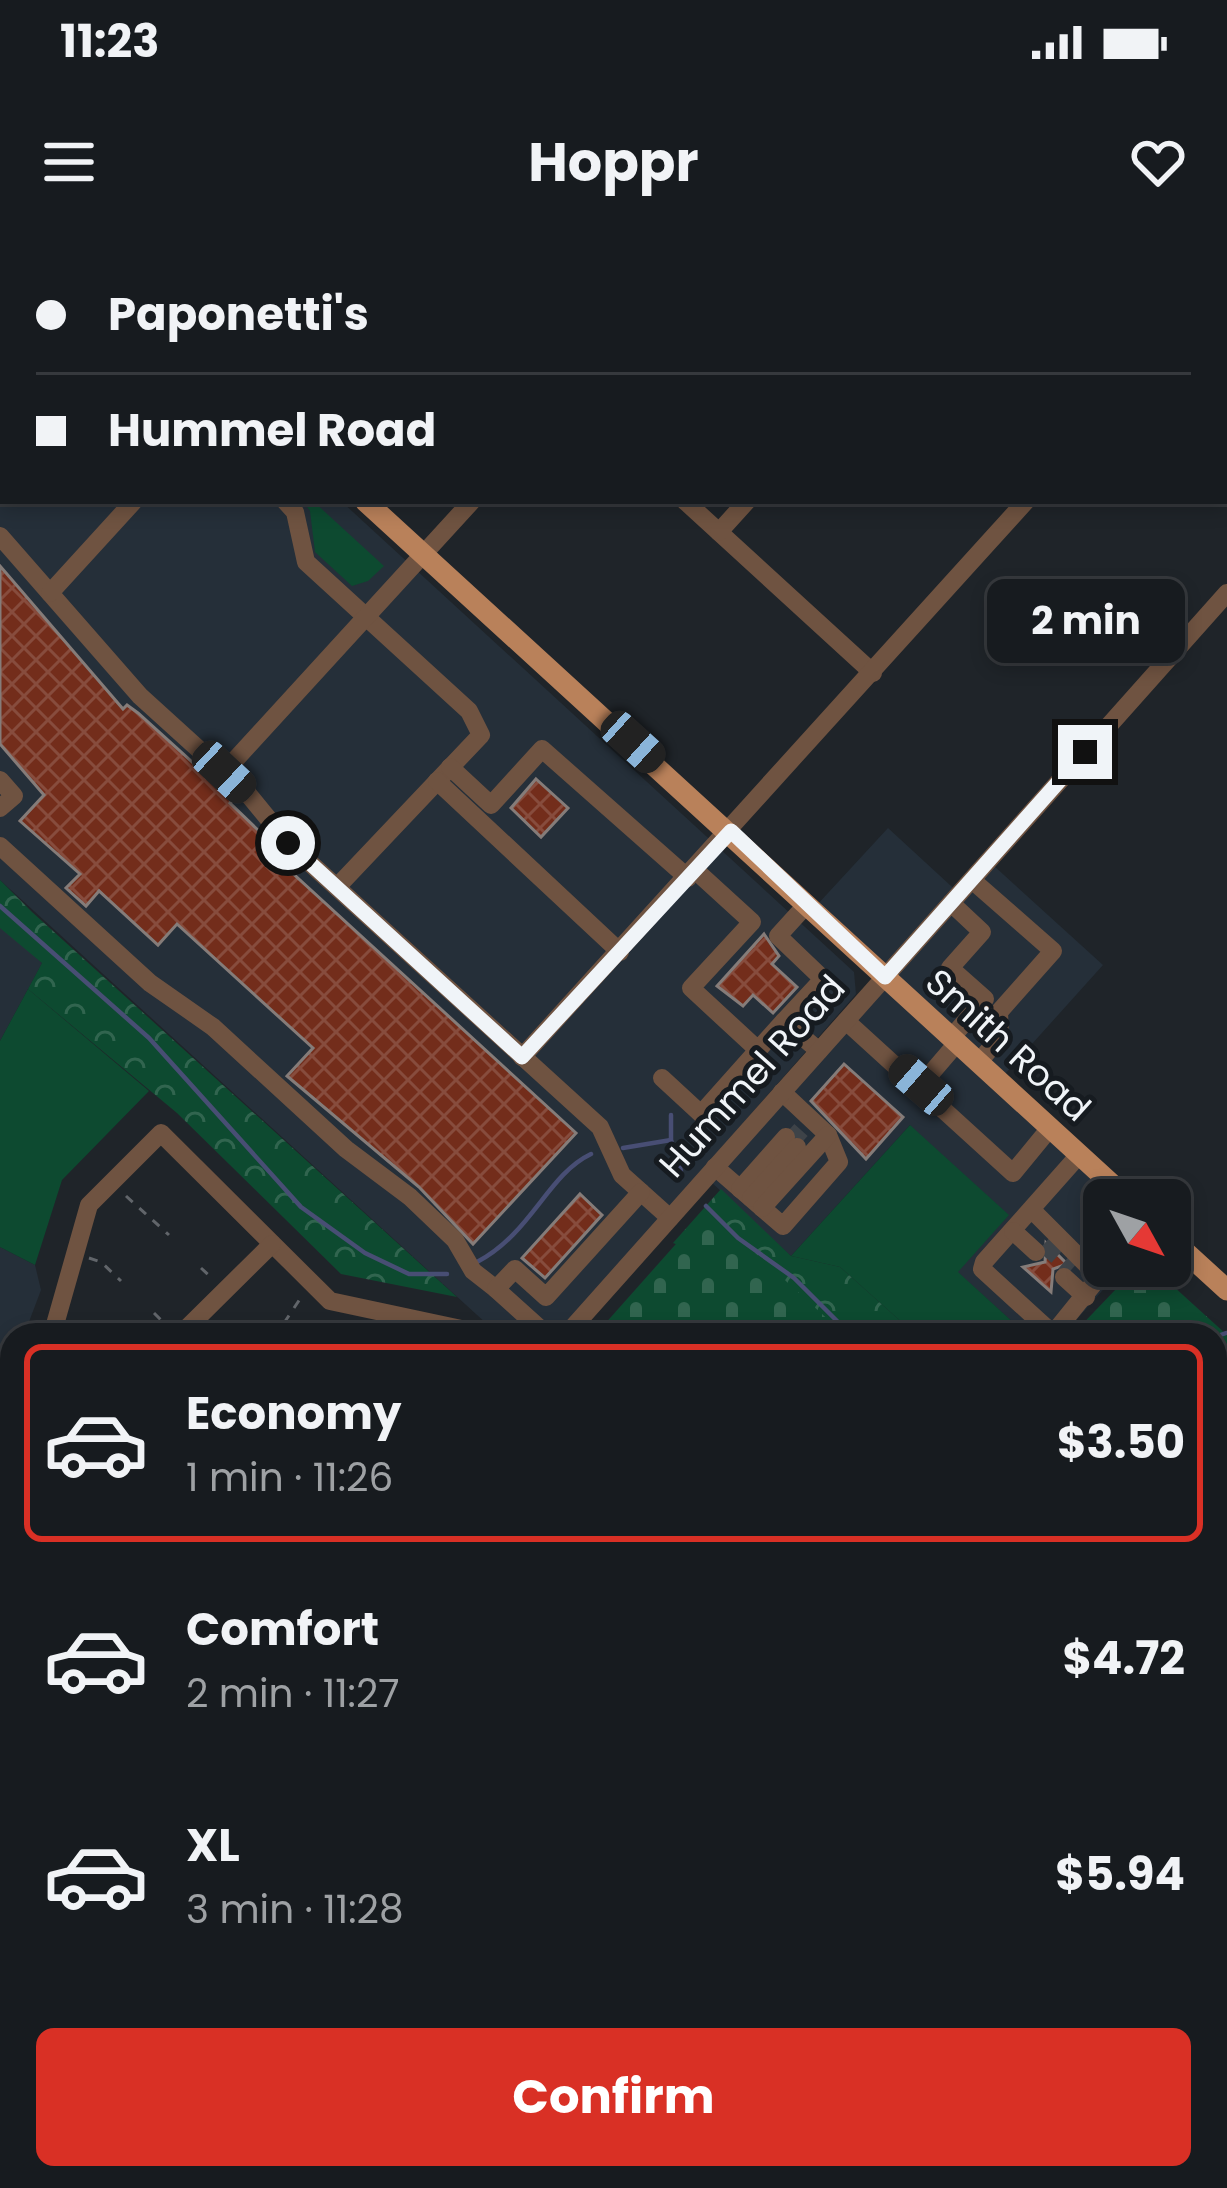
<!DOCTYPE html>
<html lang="en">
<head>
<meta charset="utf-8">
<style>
  body { margin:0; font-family:Poppins,sans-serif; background:#202428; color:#f1f3f6; height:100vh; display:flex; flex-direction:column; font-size:45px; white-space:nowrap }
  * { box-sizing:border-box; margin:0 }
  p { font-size:39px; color:#9ea1a4 }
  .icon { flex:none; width:66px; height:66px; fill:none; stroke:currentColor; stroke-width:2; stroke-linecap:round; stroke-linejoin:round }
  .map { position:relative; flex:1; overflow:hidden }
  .drawer { position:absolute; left:0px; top:1083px; width:1227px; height:867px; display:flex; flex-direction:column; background:#171b1f; border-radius:36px 36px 0 0; box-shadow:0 6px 18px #0003,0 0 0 3px #36393d }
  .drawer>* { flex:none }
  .hud { position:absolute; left:0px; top:0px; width:1227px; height:264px; box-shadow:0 6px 18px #0003,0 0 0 3px #36393d; display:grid; align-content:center; height:264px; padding:0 36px; background:#171b1f }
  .needle { width:78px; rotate:130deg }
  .tools { position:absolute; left:1083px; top:939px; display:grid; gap:24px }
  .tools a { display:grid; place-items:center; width:108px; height:108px; border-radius:18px; background:#171b1f; box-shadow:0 6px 18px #0003,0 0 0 3px #36393d; font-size:60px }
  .end { position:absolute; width:54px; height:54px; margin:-27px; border:15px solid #f0f4f8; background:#111; box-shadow:0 0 0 6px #111 }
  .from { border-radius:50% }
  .bubble { position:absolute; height:84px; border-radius:18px; background:#171b1f; box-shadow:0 6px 18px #0003,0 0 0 3px #36393d; font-size:39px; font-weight:700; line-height:84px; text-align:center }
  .car { position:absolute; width:36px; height:72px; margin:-36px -18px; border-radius:15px; box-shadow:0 0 9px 3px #0007; background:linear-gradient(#222 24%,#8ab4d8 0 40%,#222 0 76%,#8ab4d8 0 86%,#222 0) }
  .hud b { display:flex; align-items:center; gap:42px; height:114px; font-size:45px }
  .hud b+b { border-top:3px solid #36393d }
  .hud i { width:30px; height:30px; background:#f1f3f6 }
  ul { padding:21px 0 0; list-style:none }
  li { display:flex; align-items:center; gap:36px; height:198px; margin:0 24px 18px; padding:0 12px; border:6px solid transparent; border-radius:18px }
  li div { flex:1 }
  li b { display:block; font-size:45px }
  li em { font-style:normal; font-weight:700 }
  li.selected { border-color:#d93025 }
  li>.icon { width:108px; height:108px; stroke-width:1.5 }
  .action { display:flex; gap:24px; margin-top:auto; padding:24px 36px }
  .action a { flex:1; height:138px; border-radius:18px; background:#d93025; color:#fff; font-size:48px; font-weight:700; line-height:138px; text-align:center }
  .status { display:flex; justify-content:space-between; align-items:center; height:84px; padding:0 60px; background:#171b1f; direction:ltr }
  .status svg { height:33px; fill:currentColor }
  header { display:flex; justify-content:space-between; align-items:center; height:156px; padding:0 36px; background:#171b1f; font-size:54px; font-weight:700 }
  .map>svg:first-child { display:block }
  .built { fill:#252f39 }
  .green { fill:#0d4a30 }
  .forest { fill:url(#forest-crowns) }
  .cemetery { fill:url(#cemetery-stones) }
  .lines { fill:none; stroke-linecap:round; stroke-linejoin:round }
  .stream { stroke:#484e74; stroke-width:4.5 }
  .building { fill:url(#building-cross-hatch); stroke:#857c79; stroke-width:3 }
  .minor-tunnel { stroke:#3e4348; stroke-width:18; stroke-dasharray:18 9; stroke-linecap:butt }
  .path { stroke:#61656a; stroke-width:3; stroke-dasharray:9 9; stroke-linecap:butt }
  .minor { stroke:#6f5341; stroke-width:18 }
  .major { stroke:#b9815a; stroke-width:21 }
  .route { stroke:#f0f4f8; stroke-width:15 }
  .labels { text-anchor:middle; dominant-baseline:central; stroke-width:10; stroke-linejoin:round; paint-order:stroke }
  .street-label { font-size:36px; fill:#f0f4f8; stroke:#161b20 }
</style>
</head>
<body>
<div class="status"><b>11:23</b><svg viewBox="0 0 49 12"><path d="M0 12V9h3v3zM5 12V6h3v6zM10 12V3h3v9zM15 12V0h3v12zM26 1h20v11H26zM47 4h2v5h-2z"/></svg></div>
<header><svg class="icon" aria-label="menu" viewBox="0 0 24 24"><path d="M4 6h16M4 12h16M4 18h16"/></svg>Hoppr<svg class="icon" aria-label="heart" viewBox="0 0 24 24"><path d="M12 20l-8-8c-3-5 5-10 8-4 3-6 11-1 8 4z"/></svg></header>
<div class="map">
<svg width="1227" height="1948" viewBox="0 0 1227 1948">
  <defs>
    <pattern id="forest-crowns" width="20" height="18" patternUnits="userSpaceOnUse" patternTransform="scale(3)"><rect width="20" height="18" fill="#0d4a30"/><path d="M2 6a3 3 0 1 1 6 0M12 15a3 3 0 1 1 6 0" fill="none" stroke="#31654f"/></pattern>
    <pattern id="cemetery-stones" width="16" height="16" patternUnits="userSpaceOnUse" patternTransform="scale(3)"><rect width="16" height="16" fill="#0d4a30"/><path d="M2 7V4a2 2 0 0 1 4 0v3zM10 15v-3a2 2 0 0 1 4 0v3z" fill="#31654f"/></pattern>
    <pattern id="building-cross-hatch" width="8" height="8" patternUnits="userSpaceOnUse" patternTransform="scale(3)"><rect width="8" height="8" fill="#732d1b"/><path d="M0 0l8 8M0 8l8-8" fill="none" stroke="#874c3d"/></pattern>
  </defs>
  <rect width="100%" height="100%" fill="#1f2429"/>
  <g class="built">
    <polygon points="0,0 285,0 3,3 3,261 341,261 854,732 856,754 558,1095 499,1095 0,640"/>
    <polygon points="888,588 963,657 993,625 1103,725 996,844 1121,960 1104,960 1104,1026 1124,1026 1063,1095 1027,1095 957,1032 910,885 791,1016 710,941 893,737 816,666"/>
    <polygon points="0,685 42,723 0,801"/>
    <polygon points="0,1007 35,1025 41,1050 24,1095 12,1095 12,1121 0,1148"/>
  </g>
  <g class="green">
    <polygon points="303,261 313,261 384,326 368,341 352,346 315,312 310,271"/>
    <polygon points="28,749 149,851 62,940 35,1025 0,1007 0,801"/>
    <polygon points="910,885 1009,975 958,1032 1027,1095 916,1095 840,1027 791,1016"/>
  </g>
  <g class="forest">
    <polygon points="0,640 32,672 457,1057 341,1034 177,873 28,749 42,723 0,688"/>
    <polygon points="721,949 791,1016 840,1027 916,1095 815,1095 735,1026 673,1003"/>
  </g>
  <g class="cemetery">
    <polygon points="707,969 845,1095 595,1095"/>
    <polygon points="1138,1026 1151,1026 1227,1095 1227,1181 1215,1194 1215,1095 1072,1095"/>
    <polygon points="1215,1504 1227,1515 1227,1948 0,1948 0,1766 12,1752 12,1938 1215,1938"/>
  </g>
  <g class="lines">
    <g class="stream">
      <polyline points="0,666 149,798 301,967 365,1013 409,1034 447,1034"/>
      <polyline points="671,875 671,899"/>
      <polyline points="623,908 671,900 681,931"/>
      <polyline points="706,966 738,998 794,1038 851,1095"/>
      <path d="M477 1022C532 993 547 935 591 914"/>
      <polyline points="1215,1097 1226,1093"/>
    </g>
  </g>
  <g class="building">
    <polygon points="0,326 123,469 127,465 138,473 233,559 230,563 261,593 264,607 576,893 473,1004 419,947 287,836 313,808 177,684 158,705 99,651 86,666 66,648 80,634 20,581 44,555 0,504"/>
    <polygon points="536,539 568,568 541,597 511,568"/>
    <polygon points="764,694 779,716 772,724 797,747 773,773 753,755 743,766 717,746"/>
    <polygon points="844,824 903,877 866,919 811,861"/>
    <polygon points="580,954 602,975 545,1038 522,1018"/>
    <polygon points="1046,1003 1067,1024 1053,1029 1051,1052 1023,1027 1045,1022"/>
  </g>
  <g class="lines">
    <g class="minor-tunnel">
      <polyline points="791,901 801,890"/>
      <polyline points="1044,1004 1072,1029"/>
    </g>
    <g class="path">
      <polyline points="126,956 169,995"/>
      <polyline points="89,1018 101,1022 121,1041"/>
      <polyline points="201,1028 213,1039"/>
      <polyline points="154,1073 165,1084"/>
      <polyline points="284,1083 302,1056"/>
    </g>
    <g class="minor">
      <polyline points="166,0 170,3"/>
      <polyline points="248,0 249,3"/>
      <polyline points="422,3 424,0"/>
      <polyline points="702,3 704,0"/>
      <polyline points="974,3 976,0"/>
      <polyline points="1224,38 1227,34"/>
      <polyline points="0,89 3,92"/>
      <polyline points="0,228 3,225"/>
      <polyline points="285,261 295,272 306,322 469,471 481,495 337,647"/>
      <polyline points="685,261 873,433"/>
      <polyline points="719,292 747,261"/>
      <polyline points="0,296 140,456 248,554 288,603 600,887 622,935 670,978"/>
      <polyline points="50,353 134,261"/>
      <polyline points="450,527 491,565 542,509 688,638"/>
      <polyline points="224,532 472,261"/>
      <polyline points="0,540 14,556 0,568"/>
      <polyline points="437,541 620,712"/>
      <polyline points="0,606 150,743 213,787 346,909 410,957 455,1000 473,1031 496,1049"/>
      <polyline points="695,630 752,682 691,748 758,810 784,781 819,811"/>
      <polyline points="972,640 1053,711 999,772 1000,797 978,823"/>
      <polyline points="784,781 823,739 778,696 807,664"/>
      <polyline points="846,781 1013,933 1050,888"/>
      <polyline points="951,798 985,759 950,728 982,692 951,663"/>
      <polyline points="522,817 1026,261"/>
      <polyline points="662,838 701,874 758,810"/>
      <polyline points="921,845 957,803"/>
      <polyline points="715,927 783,986 839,922 828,895 782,852"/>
      <polyline points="740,949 786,897"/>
      <polyline points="751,958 797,907"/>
      <polyline points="762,968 828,895"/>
      <polyline points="1032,970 1099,1037 1053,1094 982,1029 984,1022 1079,915"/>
      <polyline points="1013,991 1036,1012"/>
      <polyline points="1064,1037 1086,1057"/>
      <polyline points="52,1095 89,965 161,893 330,1061 466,1090"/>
      <polyline points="180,1095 272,1004"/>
      <polyline points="547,1095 496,1049 515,1029 546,1057 641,952"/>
      <polyline points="566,1095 1227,353"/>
      <polyline points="0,1301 12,1312"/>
      <polyline points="1227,1314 1218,1341 1227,1354"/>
      <polyline points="0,1551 12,1538"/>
      <polyline points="1215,1627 1227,1638"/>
      <polyline points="1215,1667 1227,1653"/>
      <polyline points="0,1731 12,1718"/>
      <polyline points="0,1927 12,1913"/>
      <polyline points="573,1938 576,1948"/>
      <polyline points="858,1938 863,1948"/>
      <polyline points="389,1948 397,1938"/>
      <polyline points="892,1948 908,1938"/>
    </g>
    <g class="major">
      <polyline points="74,0 77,3"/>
      <polyline points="126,3 129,0"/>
      <polyline points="0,148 3,145"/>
      <polyline points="365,261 1129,960"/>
      <polyline points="1170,998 1227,1050"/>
    </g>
  </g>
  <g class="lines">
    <polyline class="route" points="288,603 522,817 731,591 885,737 1085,512"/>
  </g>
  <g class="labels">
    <g class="street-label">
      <text transform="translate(1008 805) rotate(42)">Smith Road</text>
      <text transform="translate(752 836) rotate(-48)">Hummel Road</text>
    </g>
  </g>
</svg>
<div class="tools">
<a><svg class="needle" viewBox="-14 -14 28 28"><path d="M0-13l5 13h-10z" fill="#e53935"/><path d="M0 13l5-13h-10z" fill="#9ea1a4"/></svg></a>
</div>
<i class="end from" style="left:288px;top:603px"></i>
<i class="end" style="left:1085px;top:512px"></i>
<div class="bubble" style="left:987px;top:339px;width:198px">2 min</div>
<i class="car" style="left:633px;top:502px;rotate:132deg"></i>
<i class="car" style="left:224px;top:532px;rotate:133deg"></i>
<i class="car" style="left:921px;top:845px;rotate:311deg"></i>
<div class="hud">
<b><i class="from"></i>Paponetti's</b>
<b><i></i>Hummel Road</b>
</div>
<section class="drawer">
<ul>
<li class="selected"><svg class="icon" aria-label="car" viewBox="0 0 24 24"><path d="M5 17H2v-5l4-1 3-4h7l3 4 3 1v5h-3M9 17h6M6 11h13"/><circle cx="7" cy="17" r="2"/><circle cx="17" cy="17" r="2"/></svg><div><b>Economy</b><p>1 min · 11:26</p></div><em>$3.50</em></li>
<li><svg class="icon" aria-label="car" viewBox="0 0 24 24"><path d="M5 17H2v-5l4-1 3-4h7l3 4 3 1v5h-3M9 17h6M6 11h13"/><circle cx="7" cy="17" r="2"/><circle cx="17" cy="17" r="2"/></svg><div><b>Comfort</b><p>2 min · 11:27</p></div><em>$4.72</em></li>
<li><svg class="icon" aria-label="car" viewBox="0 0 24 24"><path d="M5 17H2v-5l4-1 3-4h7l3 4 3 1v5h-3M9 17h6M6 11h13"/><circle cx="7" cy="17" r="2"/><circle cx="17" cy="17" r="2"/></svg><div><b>XL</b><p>3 min · 11:28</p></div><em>$5.94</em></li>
</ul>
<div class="action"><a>Confirm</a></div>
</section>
</div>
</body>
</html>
